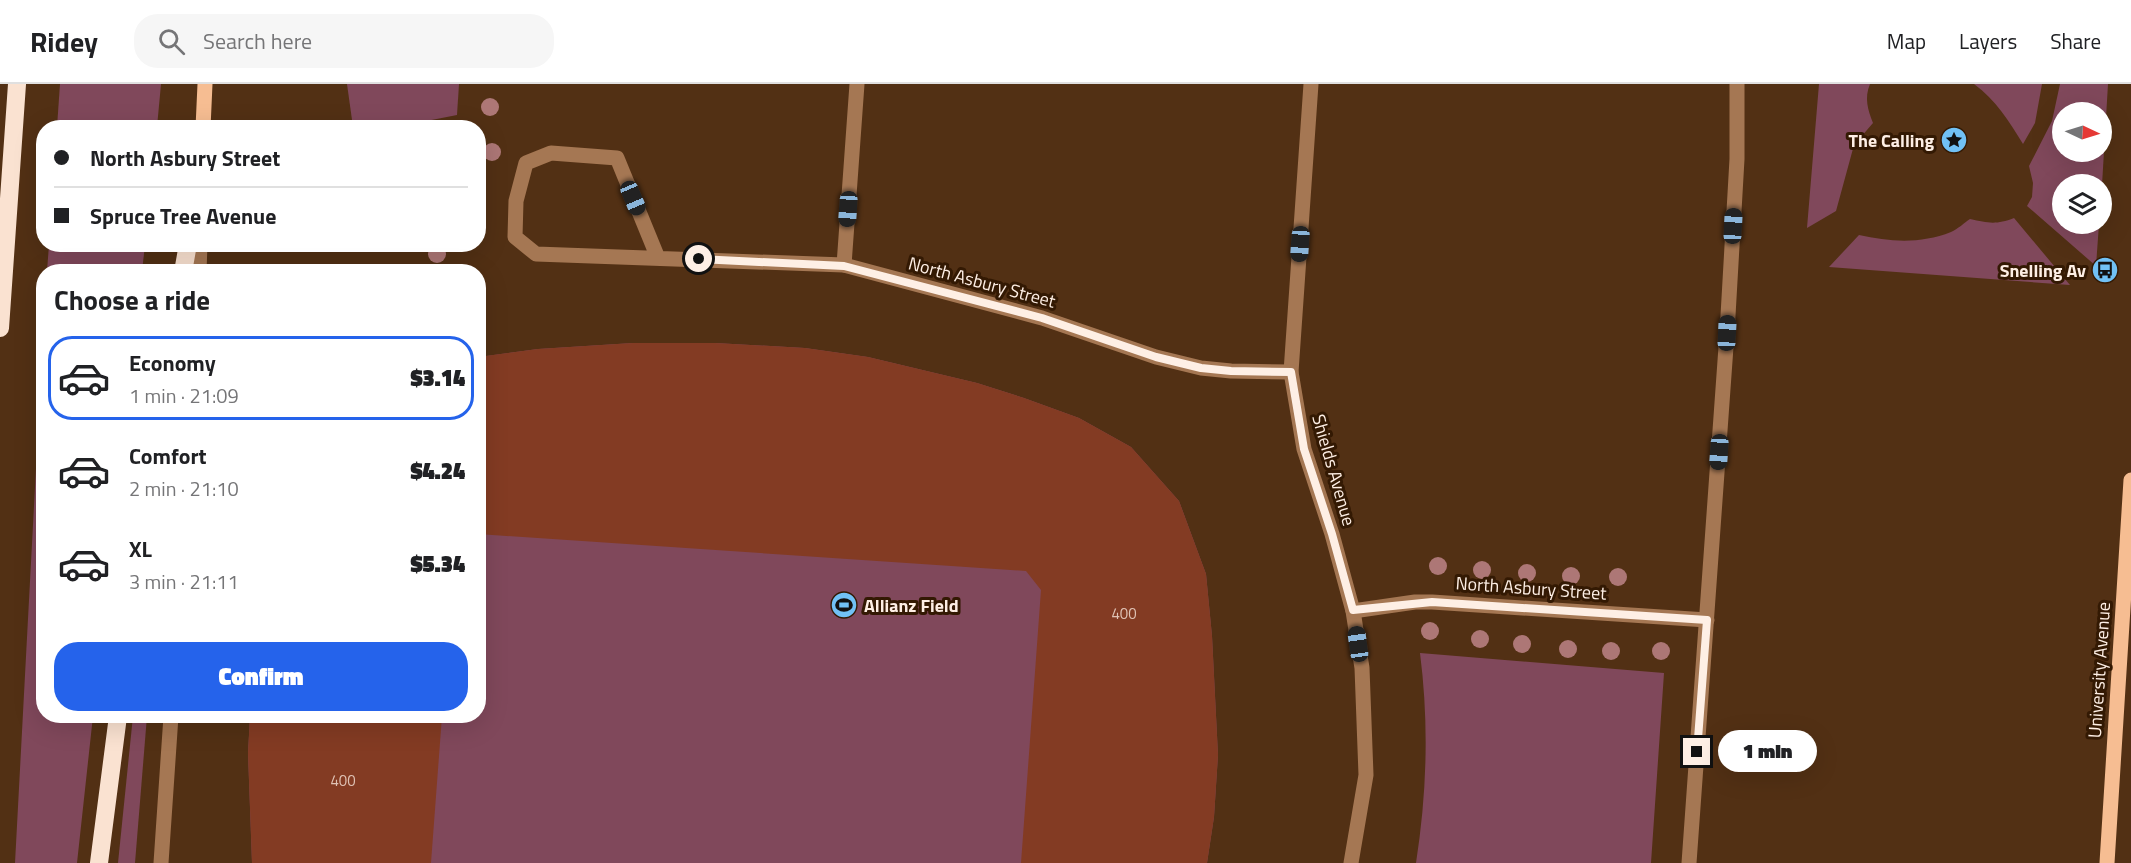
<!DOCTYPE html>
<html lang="en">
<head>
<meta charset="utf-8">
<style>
  body { margin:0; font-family:"Titillium Web",sans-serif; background:#f6f6f6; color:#202124; height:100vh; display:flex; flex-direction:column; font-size:22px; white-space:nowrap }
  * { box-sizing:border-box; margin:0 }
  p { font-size:20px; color:#757577 }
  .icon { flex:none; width:33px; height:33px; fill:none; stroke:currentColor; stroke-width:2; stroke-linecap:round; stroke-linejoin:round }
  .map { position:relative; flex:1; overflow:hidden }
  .sheet { position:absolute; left:36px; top:180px; width:450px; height:459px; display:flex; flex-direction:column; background:#fff; border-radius:24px; box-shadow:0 6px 24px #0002 }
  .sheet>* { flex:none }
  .top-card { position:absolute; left:36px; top:36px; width:450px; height:132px; border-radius:24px; box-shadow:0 6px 24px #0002; display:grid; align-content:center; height:132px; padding:0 18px; background:#fff }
  .needle { width:39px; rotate:94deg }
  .buttons { position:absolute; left:2052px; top:18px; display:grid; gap:12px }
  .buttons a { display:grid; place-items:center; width:60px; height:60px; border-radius:50%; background:#fff; box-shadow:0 6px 24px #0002; font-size:30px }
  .end { position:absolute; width:27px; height:27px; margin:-14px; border:8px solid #feefe5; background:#111; box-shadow:0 0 0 3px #111 }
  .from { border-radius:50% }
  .bubble { position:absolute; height:42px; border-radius:21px; background:#fff; box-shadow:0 6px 24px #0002; font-size:20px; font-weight:800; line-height:42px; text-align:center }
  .car { position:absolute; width:18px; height:36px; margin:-18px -9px; border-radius:8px; box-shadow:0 0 4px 2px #0007; background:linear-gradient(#222 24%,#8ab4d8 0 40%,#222 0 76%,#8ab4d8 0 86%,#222 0) }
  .top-card b { display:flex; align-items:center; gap:21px; height:57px; font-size:22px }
  .top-card b+b { border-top:2px solid #e0e0e0 }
  .top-card i { width:15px; height:15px; background:#202124 }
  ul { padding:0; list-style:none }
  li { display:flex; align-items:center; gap:18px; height:84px; margin:0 12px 9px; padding:0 6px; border:3px solid transparent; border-radius:24px }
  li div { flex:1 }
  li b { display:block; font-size:22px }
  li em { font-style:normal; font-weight:800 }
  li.on { border-color:#2563eb }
  li>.icon { width:54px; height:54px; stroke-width:1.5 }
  h2 { padding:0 18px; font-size:27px; line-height:72px }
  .action { display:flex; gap:12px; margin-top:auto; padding:12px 18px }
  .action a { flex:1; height:69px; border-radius:24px; background:#2563eb; color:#fff; font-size:24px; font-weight:800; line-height:69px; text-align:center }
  header { display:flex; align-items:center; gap:36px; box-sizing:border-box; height:84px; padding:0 30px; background:#fff; border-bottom:2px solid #e0e0e0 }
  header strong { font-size:28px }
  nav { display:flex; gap:33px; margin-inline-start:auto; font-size:21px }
  .search { width:420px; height:54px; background:#f6f6f6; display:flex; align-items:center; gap:15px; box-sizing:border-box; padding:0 21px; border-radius:24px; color:#757577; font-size:22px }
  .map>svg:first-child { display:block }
  .green { fill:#80485b; fill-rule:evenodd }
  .building { fill:#833b23 }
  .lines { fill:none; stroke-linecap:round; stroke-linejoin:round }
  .minor { stroke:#a57753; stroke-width:15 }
  .major { stroke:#f6bd92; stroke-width:15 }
  .highway { stroke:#fae2d1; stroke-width:18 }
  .tree { fill:#ad7776 }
  .route { stroke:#feefe5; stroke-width:8 }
  .labels { text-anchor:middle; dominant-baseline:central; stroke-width:6; stroke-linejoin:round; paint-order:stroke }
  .number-label { font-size:15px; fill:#dfc2b4 }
  .poi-label { font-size:18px; font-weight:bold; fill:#feefe5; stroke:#331903; text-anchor:end }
  .street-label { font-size:18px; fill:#feefe5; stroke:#331903 }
</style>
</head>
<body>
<header>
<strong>Ridey</strong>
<div class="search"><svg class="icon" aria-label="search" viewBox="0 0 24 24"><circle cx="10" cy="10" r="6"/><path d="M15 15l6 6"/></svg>Search here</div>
<nav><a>Map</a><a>Layers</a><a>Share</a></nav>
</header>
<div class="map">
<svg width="2131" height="779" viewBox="0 0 2131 779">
  <rect width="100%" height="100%" fill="#523014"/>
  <g class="green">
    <polygon points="60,0 161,0 157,43 57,43"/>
    <polygon points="347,0 459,0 457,31 396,43 353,43"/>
    <path d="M1819 0H1870C1864 14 1868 26 1873 39L1854 61 1836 127 1807 144Z"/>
    <path d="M1974 0H2042L2035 39 2023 60C2009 37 1996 16 1974 0Z"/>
    <path d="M2060 0H2108L2102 101 2062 100V140H2099L2096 182 2027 122 2032 113 2033 99 2029 82 2052 37ZM2062 28H2102V68H2062Z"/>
    <path d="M2014 134 2070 201 1829 183 1859 151C1890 158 1921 160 1951 148 1958 145 1964 139 1970 135 1988 139 1996 141 2014 134Z"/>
    <polygon points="49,161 145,161 142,187 47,187"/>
    <polygon points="43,253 44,632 93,632 77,779 15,779"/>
    <polygon points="633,259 715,259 805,264 868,273 977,299 1024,314 1079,334 1131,363 1179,417 1206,490 1212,552 1218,671 1214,733 1207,779 252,779 248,669 250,632 478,632 479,273 538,265"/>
    <path d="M1420 569 1664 589 1651 779H1416C1427 708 1429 640 1420 569Z"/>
    <polygon points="133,632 147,632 135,779 118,779"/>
  </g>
  <g class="building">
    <polygon points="633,259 715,259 805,264 868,273 977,299 1024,314 1079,334 1131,363 1179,417 1206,490 1212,552 1218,671 1214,733 1207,779 1021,779 1041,506 1026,487 478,450 478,273 538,265"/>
    <polygon points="250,632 442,632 431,779 252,779 248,669"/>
  </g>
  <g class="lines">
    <g class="minor">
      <polyline points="1311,0 1291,288 1304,365 1332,450 1353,527 1362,584 1366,691 1351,779"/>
      <polyline points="658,174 617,74 551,69 526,79 516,117 515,153 536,170 844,181 1042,234 1156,273 1201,284 1231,287 1291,288"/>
      <polyline points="844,181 857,0"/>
      <polyline points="199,188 200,160"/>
      <polyline points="1353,527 1415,518 1432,518 1707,536"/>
      <polyline points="161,779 171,632"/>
      <polyline points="1689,779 1727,249 1737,75 1737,0"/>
    </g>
    <g class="major">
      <polyline points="203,44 205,0"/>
      <polyline points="2107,779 2131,396"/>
    </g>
    <g class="highway">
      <polyline points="183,188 188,160"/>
      <polyline points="0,244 17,0"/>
      <polyline points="99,779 118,632"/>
    </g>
  </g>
  <g class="tree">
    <circle cx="490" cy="23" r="9"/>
    <circle cx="492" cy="68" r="9"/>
    <circle cx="437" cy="170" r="9"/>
    <circle cx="1438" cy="482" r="9"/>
    <circle cx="1482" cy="486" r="9"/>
    <circle cx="1527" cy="489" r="9"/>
    <circle cx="1571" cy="492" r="9"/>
    <circle cx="1618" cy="493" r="9"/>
    <circle cx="1430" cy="547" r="9"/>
    <circle cx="1480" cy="555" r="9"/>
    <circle cx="1522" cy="560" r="9"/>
    <circle cx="1568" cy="565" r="9"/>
    <circle cx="1611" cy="567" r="9"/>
    <circle cx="1661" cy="567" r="9"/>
  </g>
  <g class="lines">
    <polyline class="route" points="699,175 844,182 1042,234 1156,273 1201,284 1231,287 1291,288 1304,365 1332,450 1353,526 1432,518 1707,536 1697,668"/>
  </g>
  <defs>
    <symbol id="sight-disc" viewBox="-11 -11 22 22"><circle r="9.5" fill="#71c1f5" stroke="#331903"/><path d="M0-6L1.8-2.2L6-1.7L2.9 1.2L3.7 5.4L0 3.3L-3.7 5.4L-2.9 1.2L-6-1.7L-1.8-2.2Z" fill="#111"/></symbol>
    <symbol id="bus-disc" viewBox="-11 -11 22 22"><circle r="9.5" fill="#71c1f5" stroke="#331903"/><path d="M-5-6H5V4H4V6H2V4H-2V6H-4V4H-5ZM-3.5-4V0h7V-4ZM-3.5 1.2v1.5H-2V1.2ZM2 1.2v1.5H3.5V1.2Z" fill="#111"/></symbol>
    <symbol id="stadium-disc" viewBox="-11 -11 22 22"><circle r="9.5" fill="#71c1f5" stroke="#331903"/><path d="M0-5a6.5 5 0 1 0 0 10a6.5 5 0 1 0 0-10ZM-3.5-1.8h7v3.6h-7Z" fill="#111"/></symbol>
  </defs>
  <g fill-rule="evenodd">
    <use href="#sight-disc" x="1939" y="41" width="30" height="30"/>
    <use href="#bus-disc" x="2090" y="171" width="30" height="30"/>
    <use href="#stadium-disc" x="829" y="506" width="30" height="30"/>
  </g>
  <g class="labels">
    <g class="number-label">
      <text x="1124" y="529">400</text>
      <text x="343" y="696">400</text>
    </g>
    <g class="poi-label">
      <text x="1934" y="56">The Calling</text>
      <text x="2086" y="186">Snelling Av</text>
      <text x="864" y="521" text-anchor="start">Allianz Field</text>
    </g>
    <g class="street-label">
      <text transform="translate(982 198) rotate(15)">North Asbury Street</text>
      <text transform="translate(1334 386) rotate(74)">Shields Avenue</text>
      <text transform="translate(1531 504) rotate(4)">North Asbury Street</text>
      <text transform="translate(2099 586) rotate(-86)">University Avenue</text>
    </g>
  </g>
</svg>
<div class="buttons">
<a><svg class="needle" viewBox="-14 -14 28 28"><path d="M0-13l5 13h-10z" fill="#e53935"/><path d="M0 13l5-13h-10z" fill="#757577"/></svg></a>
<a><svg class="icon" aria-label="layers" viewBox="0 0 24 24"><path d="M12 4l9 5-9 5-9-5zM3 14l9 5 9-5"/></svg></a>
</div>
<i class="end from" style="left:699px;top:175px"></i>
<i class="end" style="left:1697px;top:668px"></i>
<div class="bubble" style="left:1718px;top:646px;width:99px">1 min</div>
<i class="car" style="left:633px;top:114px;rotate:157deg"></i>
<i class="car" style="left:848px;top:125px;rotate:184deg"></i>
<i class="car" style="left:1733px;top:142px;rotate:3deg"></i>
<i class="car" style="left:1300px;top:160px;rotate:184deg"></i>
<i class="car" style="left:1727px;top:249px;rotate:3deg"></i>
<i class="car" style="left:1719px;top:368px;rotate:184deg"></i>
<i class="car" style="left:1358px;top:560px;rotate:352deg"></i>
<div class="top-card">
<b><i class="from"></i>North Asbury Street</b>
<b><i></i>Spruce Tree Avenue</b>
</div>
<section class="sheet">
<h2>Choose a ride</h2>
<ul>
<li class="on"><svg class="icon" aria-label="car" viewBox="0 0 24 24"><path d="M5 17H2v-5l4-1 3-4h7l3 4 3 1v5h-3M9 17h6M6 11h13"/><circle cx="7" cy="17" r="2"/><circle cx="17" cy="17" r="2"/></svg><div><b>Economy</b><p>1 min · 21:09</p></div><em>$3.14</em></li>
<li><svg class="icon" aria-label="car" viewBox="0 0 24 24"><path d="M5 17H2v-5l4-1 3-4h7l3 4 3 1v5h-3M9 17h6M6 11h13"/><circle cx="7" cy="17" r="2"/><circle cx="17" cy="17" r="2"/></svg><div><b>Comfort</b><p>2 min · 21:10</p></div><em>$4.24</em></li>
<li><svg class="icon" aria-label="car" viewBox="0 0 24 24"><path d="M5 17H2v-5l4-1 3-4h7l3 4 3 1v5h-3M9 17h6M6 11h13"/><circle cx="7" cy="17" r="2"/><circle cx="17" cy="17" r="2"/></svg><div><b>XL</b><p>3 min · 21:11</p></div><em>$5.34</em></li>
</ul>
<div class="action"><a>Confirm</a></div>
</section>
</div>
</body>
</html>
